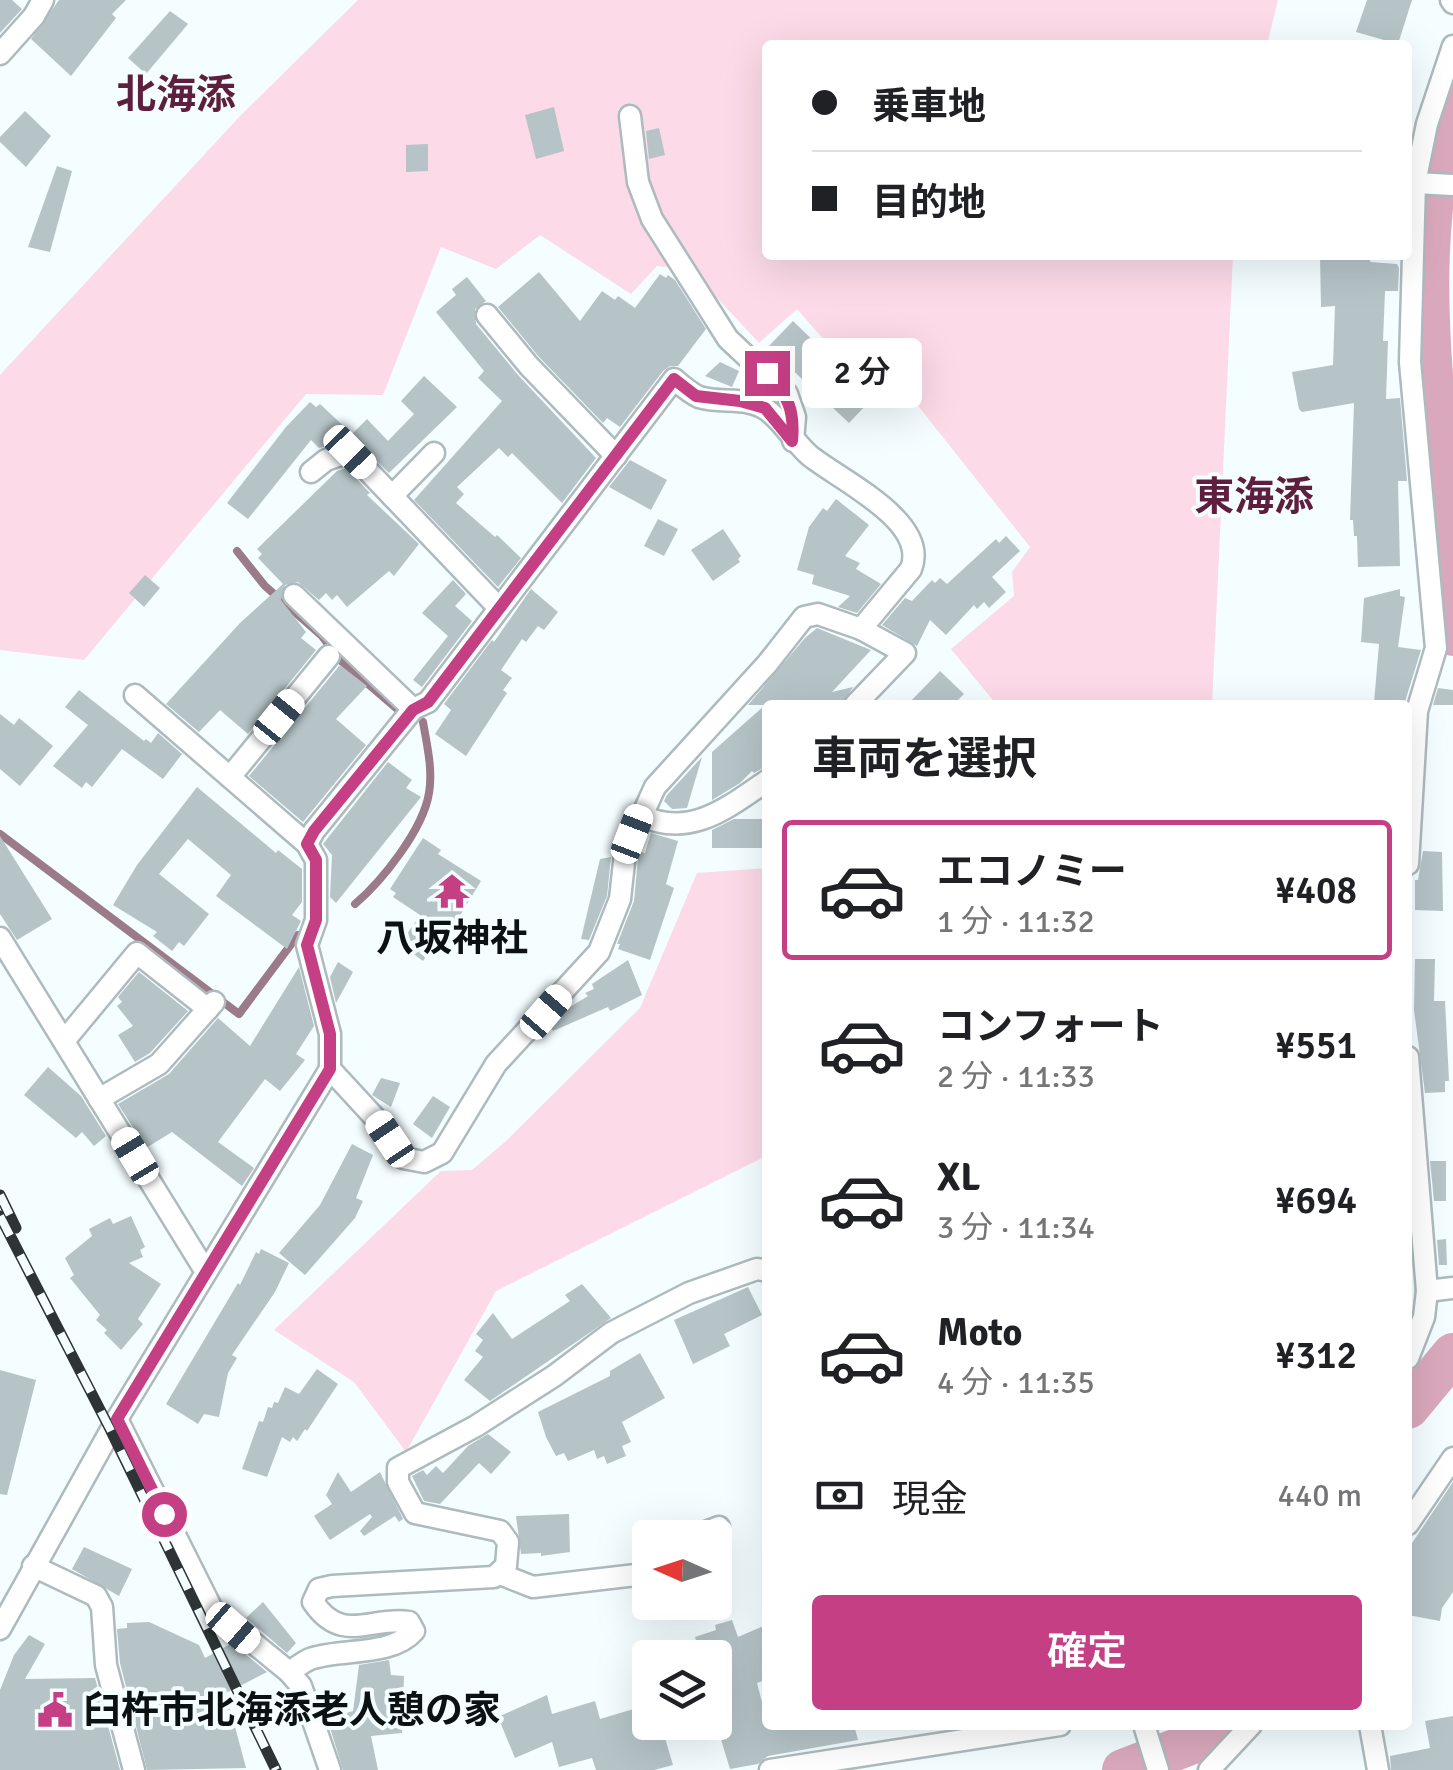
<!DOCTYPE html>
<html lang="ja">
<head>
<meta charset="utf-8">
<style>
  body { margin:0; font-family:Signika,"Noto Sans JP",sans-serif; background:#f2f2f2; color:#202124; height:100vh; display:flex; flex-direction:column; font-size:38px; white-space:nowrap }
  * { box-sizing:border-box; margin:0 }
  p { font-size:32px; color:#757577 }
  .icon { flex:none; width:55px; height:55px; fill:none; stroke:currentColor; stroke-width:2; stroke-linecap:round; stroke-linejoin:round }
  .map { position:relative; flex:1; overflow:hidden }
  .drawer { position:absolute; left:762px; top:700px; width:650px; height:1030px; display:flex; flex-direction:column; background:#fff; border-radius:10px; box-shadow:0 10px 40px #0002 }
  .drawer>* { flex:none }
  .hud { position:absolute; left:762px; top:40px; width:650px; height:220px; border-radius:10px; box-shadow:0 10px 40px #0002; display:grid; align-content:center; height:220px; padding:0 50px; background:#fff }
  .needle { width:65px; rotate:273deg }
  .controls { position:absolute; left:632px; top:1520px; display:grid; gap:20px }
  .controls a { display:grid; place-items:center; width:100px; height:100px; border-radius:10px; background:#fff; box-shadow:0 10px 40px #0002; font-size:50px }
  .end { position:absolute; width:45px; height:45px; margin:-22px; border:12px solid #c43f84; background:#fff; box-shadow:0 0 0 5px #fff }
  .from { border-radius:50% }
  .bubble { position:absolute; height:70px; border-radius:10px; background:#fff; box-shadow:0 10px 40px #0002; font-size:32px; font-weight:600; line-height:70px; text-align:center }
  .car { position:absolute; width:30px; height:60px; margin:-30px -15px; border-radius:12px; box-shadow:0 0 8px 2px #0007; background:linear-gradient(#fff 24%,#345 0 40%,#fff 0 76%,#345 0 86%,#fff 0) }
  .hud b { display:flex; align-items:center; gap:35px; height:95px; font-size:38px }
  .hud b+b { border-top:2px solid #e0e0e0 }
  .hud i { width:25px; height:25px; background:#202124 }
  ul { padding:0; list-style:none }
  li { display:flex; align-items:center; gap:30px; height:140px; margin:0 20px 15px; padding:0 30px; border:5px solid transparent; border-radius:10px }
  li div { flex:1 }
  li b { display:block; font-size:38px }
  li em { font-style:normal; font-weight:600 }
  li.active { border-color:#c43f84 }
  li>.icon { width:90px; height:90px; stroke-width:1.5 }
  h2 { padding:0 50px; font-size:45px; line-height:120px }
  .pay { display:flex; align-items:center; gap:25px; height:110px; padding:0 50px; font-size:38px }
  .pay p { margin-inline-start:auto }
  .cta { display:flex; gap:20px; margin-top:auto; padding:20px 50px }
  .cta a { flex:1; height:115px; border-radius:10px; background:#c43f84; color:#fff; font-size:40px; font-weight:600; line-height:115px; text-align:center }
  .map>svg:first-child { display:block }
  .green { fill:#fcdae7 }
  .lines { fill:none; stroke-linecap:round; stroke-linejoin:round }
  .stream { stroke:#9c7b89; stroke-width:8 }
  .river { stroke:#daa8bc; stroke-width:42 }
  .building { fill:#b6c4c7 }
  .minor-casing { stroke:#adbbbe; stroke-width:25 }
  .minor { stroke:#fff; stroke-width:20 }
  .rail-casing { stroke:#2e3435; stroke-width:11 }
  .rail { stroke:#f4fdff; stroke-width:8; stroke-dasharray:22; stroke-linecap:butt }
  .route { stroke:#c43f84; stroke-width:12 }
  .labels { text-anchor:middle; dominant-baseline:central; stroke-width:8; stroke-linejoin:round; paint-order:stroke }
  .poi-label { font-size:38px; font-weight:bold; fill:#0c1112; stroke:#f4fdff }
  .neighbourhood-label { font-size:40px; font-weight:bold; fill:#5e1e3e; stroke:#f4fdff }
</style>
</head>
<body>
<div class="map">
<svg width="1453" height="1770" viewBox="0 0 1453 1770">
  <rect width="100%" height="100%" fill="#f4fdff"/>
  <g class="green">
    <polygon points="358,0 1278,0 1267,45 768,45 768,255 1233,255 1212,705 997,705 951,649 1014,596 1012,572 1030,547 888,368 856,376 797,309 759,343 691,270 657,266 631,294 540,235 496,269 441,247 383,395 306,394 84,660 0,650 0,375 241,115"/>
    <polygon points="767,868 767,1172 764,1157 496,1291 406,1452 354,1382 274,1330 441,1171 472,1170 505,1142 640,1008 697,873"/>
  </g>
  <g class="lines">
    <g class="stream">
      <polyline points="237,551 265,586 322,636 340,660 403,714"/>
      <polyline points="0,834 239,1014 298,935"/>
      <path d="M355 904C382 881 423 830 429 793 433 770 427 745 423 722"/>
    </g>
    <g class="river">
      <path d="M1453 96C1400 280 1448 450 1453 635"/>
      <polyline points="1408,1408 1453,1354"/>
      <polyline points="1123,1770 1211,1736 1222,1725"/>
    </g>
  </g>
  <g class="building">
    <polygon points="0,0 12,0 22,9 0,33"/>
    <polygon points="59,0 126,0 112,14 116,18 71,76 31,39"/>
    <polygon points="1367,0 1412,0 1398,44 1356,32"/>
    <polygon points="170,11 188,24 146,74 128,58"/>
    <polygon points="554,107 564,151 536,159 525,115"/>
    <polygon points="25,111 51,136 26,167 0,142 0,137"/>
    <polygon points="659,128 665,155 649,159 646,131"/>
    <polygon points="428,144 428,171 406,172 406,145"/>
    <polygon points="57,166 72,171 50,252 28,247"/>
    <polygon points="1320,255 1372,255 1370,262 1397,264 1399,268 1398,291 1385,291 1383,341 1388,341 1386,399 1400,398 1407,481 1398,481 1400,566 1358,567 1357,536 1354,536 1353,520 1350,520 1354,403 1302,412 1299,409 1292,372 1333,365 1335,306 1321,307"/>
    <polygon points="539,272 580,321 602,291 615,300 618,296 635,308 660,274 666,278 668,275 675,280 706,329 678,366 670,366 663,371 620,427 607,418 603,423 539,357 498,307"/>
    <polygon points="467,277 486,301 475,309 476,324 518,375 596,458 562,503 512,453 508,457 499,448 457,487 464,494 456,503 495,537 497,535 521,558 498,587 414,500 502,401 478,378 484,371 436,312 456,295 452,289"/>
    <polygon points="793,321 829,356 824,361 868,403 849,423 768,347"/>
    <polygon points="720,362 739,371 732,387 705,376"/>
    <polygon points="424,376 457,407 389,473 354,439 319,448 311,440 248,519 227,503 286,427 310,402 316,407 320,404 352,434 367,419 388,441 414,414 401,401"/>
    <polygon points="630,460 667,480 651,510 609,487"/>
    <polygon points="346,468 370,493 367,495 419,544 394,576 389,571 347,607 337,595 332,600 326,593 319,600 298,582 285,585 281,600 306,632 301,638 316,650 248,734 220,710 199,732 166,704 240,623 283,584 258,558 262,554 257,549 337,471"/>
    <polygon points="836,499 869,525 845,556 860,563 856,569 881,584 857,613 838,607 850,596 812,584 814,575 797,570 809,527 823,508 827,511"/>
    <polygon points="658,519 678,529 664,556 644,546"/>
    <polygon points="723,529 741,556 738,559 740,562 713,581 691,550"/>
    <polygon points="1006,536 1020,551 992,577 1006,592 989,608 984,602 977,609 974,605 946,635 930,620 917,646 882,625 905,598 912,601 932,580 935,583 940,578 947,584 996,539 999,543"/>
    <polygon points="145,575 160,588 144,607 129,593"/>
    <polygon points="453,580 466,594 455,606 472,621 422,687 413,680 448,636 422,613"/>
    <polygon points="531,589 558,612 544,630 538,626 526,642 522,639 501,670 512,678 503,690 507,693 466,756 435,734 451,710 444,704 492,640 494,642"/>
    <polygon points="1400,589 1400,596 1405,597 1398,647 1421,650 1404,705 1374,703 1379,644 1361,642 1364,598"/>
    <polygon points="817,628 871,650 832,692 853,687 842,705 768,705 768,765 754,773 752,771 740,783 712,800 712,752 765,705 748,705 805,638"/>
    <polygon points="340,665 367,686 336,719 366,745 303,822 249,776"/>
    <polygon points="940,671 964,694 953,705 907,705"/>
    <polygon points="1438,688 1453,690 1453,705 1433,705"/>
    <polygon points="79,690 144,741 146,739 151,743 158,733 182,754 163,779 122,749 92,787 86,782 82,788 53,766 88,725 65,707"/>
    <polygon points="0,714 14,725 19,718 53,746 20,786 0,769"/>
    <polygon points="702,757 687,808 672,809 664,801 667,795"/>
    <polygon points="388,762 412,780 406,788 421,797 336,903 330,897 332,855 323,844"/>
    <polygon points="197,787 276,853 278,850 302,869 302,902 292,915 301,921 287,949 216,896 231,875 188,839 159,874 209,914 184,946 179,942 172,951 153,936 157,932 113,905 137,865"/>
    <polygon points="734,819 765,819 765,848 712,848 712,830"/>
    <polygon points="651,833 678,841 666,884 674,888 650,960 618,949 620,944 617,944 634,901 638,857 641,852 645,853"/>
    <polygon points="0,836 52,919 17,940 0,914"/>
    <polygon points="423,838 441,850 438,854 481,881 456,922 452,920 423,961 400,944 420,915 393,897 396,893 390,889"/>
    <polygon points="1423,851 1442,852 1443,911 1415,910 1415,880 1418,880"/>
    <polygon points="611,857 607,896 589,940 581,939 600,859"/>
    <polygon points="1415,959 1435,959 1434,1001 1445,1001 1449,1081 1445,1081 1445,1092 1425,1093 1414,1010"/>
    <polygon points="628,960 642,995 610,1011 608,1007 553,1031 550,1026 565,1010 588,996 585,993 594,989 592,984"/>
    <polygon points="338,962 353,972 336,1003 330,977"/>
    <polygon points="299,967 314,1026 296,1054 305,1060 280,1091 265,1079 218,1142 254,1168 242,1186 172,1132 146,1148 118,1104 169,1074 218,1018 250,1046"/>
    <polygon points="139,972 188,1011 150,1053 135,1062 118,1035 133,1026 117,1006 122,1002 118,997"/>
    <polygon points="48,1067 81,1096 106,1136 94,1146 82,1132 76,1138 24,1095"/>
    <polygon points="381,1078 400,1083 391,1107 372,1095"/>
    <polygon points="433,1096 450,1107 432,1138 413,1124"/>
    <polygon points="352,1144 373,1155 356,1198 363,1201 355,1218 305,1275 279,1253 320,1205"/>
    <polygon points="1430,1161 1446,1161 1446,1201 1434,1201"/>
    <polygon points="131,1216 145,1247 140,1250 143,1257 129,1263 161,1284 138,1319 143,1324 121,1350 104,1333 107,1330 96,1320 100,1315 70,1278 74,1275 65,1258 92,1236 89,1229 110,1218 113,1224"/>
    <polygon points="1446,1239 1447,1265 1439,1265 1437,1240"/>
    <polygon points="261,1249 289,1263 275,1292 232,1355 237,1358 228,1373 219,1417 204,1414 198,1424 166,1404 238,1283 240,1285 256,1252 259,1254"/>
    <polygon points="582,1284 611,1318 490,1401 464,1380 483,1357 475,1351 483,1340 476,1334 493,1313 512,1339 570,1301 565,1295"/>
    <polygon points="748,1287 762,1315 724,1334 730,1346 693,1364 674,1320"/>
    <polygon points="640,1353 665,1398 622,1422 631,1442 622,1446 626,1456 607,1464 604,1456 597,1459 594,1450 568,1461 564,1453 556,1456 546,1437 538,1412 610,1376 610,1371"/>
    <polygon points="317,1369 338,1384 307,1431 305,1429 297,1441 293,1437 290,1442 282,1437 267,1477 242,1469 259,1421 263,1422 268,1407 272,1408 274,1402 278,1403 285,1387 299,1394"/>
    <polygon points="0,1370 36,1380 7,1495 0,1494"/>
    <polygon points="488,1434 511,1452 491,1474 479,1463 440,1504 424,1501 412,1476 423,1470 427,1475 436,1466 443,1473 468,1446"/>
    <polygon points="338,1472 351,1492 380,1472 403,1519 399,1522 395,1516 364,1536 360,1531 372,1517 370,1514 330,1540 314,1516 332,1504 326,1495"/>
    <polygon points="1453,1482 1453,1592 1442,1608 1440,1621 1408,1615 1408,1549"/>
    <polygon points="569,1514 570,1552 541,1556 541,1553 521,1554 516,1516"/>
    <polygon points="84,1547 132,1569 119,1596 72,1569"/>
    <polygon points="263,1602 296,1643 287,1653 246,1618"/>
    <polygon points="732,1620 738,1637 768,1624 768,1679 757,1683 768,1725 854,1725 858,1740 768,1756 758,1764 730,1769 715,1720 715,1658 701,1658 695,1637 716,1630 715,1625"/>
    <polygon points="149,1622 199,1645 205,1658 232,1643 267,1672 226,1693 246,1768 147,1770 120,1663 117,1629 127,1628 127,1623"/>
    <polygon points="29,1635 45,1644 25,1679 95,1678 120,1770 0,1770 0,1690 14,1655"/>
    <polygon points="389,1660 391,1675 404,1676 402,1733 371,1736 378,1770 343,1770 327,1718 353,1711 359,1665"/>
    <polygon points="547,1695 552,1714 595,1701 600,1719 647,1705 650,1709 650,1722 654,1722 659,1740 665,1738 673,1765 654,1770 596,1770 592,1758 559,1767 552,1742 515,1758 498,1717"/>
    <polygon points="1453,1716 1453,1770 1391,1770 1390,1756 1430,1748 1425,1721"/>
  </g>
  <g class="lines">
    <defs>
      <g id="minor">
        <polyline points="1451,0 1453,3"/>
        <polyline points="0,54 34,16 43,0"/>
        <polyline points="630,116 638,182 652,219 728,339 787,394 795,417 793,441"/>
        <polyline points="1415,183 1453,185"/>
        <polyline points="487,315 529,366 616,456"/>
        <polyline points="311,472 326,460 350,452 499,608"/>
        <polyline points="392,496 434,453"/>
        <polyline points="294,595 413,709"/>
        <polyline points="135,695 307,844"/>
        <polyline points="855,705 905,653 861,629"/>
        <polyline points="230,777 329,656"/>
        <path d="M640 815C690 839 727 808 768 780"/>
        <polyline points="1408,864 1417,711 1436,648 1410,362 1415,183 1427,124 1453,46"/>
        <polyline points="0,938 206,1272"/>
        <polyline points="64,1041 137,953 208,1009"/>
        <polyline points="1408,1057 1427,1291 1424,1317 1408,1358"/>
        <polyline points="99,1099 159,1064 214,1002"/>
        <polyline points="1427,1291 1453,1288"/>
        <polyline points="117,1419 212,1609 289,1672 301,1686 330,1770"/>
        <polyline points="1408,1524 1453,1458"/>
        <polyline points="690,1538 719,1527"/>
        <polyline points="33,1566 96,1596 102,1607 106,1665 134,1770"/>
        <polyline points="500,1574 533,1587 636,1575 650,1569"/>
        <path d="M0 1629 117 1419 330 1069V1034L307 945 316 920V860L307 844 314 831 413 709 428 702 674 379C681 385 690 393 699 397 721 404 747 396 767 410 783 421 794 442 809 455 839 480 930 521 911 569L861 629 818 614 804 617 767 664 655 787 625 853 620 899 599 952 496 1064 442 1153 424 1162 403 1158 377 1120 330 1069"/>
        <path d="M289 1672C296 1668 303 1662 310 1659 341 1648 391 1657 414 1631L409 1622C371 1616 342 1645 313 1602L319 1589 332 1586 494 1577 506 1566 508 1542 500 1531 415 1513 398 1482V1468L476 1426 554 1376 611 1333 689 1293 757 1269 768 1271"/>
        <polyline points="1144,1725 1158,1770"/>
        <polyline points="1370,1725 1378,1770"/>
        <polyline points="770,1770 1060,1725"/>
        <polyline points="1209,1770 1251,1725"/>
      </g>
    </defs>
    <use href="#minor" class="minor-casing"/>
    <use href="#minor" class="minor"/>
    <defs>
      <g id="rail">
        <polyline points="0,1195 16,1228"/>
        <polyline points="0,1216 111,1431 276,1770"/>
      </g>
    </defs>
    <use href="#rail" class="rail-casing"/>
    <use href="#rail" class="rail"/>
  </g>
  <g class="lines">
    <path class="route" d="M164 1514 117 1419 330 1069V1034L307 945 316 920V860L307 844 314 831 413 710 428 702 674 379 696 396 740 401 765 408 792 441C795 410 788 396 767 373"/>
  </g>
  <defs>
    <symbol id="temple-bare" viewBox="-9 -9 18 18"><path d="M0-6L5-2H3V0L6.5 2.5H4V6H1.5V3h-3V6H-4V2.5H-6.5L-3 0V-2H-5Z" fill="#c43f84" stroke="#f4fdff" stroke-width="2.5" paint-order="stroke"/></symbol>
    <symbol id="civic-bare" viewBox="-9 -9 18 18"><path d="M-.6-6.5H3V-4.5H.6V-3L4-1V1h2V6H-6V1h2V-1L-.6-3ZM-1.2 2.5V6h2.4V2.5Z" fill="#c43f84" stroke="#f4fdff" stroke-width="2.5" paint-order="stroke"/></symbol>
  </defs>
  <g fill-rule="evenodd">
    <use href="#temple-bare" x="427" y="866" width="50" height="50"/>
    <use href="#civic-bare" x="30" y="1685" width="50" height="50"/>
  </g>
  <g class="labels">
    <g class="poi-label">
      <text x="452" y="938">八坂神社</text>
      <text x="83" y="1710" text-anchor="start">臼杵市北海添老人憩の家</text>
    </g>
    <g class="neighbourhood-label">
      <text x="176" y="95">北海添</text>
      <text x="1254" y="497">東海添</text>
    </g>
  </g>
</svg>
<div class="controls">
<a><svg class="needle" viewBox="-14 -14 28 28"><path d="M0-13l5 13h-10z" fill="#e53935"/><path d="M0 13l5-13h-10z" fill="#757577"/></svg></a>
<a><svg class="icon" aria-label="layers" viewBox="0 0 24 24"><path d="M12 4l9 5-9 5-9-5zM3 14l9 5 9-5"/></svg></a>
</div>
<i class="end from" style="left:164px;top:1514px"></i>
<i class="end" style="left:767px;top:373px"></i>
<div class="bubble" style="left:802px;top:338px;width:120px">2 分</div>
<i class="car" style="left:350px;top:452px;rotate:136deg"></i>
<i class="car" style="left:279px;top:717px;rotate:39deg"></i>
<i class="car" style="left:632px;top:834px;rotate:21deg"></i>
<i class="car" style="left:546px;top:1012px;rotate:41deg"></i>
<i class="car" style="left:390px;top:1139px;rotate:326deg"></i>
<i class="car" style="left:135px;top:1156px;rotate:329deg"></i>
<i class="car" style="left:233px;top:1628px;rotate:131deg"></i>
<div class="hud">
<b><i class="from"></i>乗車地</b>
<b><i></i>目的地</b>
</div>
<section class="drawer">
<h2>車両を選択</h2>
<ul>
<li class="active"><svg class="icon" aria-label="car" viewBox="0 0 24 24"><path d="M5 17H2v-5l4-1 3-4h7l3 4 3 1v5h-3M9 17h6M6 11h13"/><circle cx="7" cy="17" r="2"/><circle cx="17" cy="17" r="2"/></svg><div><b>エコノミー</b><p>1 分 · 11:32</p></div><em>¥408</em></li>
<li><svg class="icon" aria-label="car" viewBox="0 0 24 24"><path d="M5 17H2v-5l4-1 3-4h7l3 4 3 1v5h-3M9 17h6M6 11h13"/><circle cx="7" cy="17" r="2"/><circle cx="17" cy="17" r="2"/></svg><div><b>コンフォート</b><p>2 分 · 11:33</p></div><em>¥551</em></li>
<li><svg class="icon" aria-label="car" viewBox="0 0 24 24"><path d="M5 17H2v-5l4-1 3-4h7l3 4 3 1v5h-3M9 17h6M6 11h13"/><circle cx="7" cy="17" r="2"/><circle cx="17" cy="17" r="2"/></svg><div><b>XL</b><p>3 分 · 11:34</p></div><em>¥694</em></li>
<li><svg class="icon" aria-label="car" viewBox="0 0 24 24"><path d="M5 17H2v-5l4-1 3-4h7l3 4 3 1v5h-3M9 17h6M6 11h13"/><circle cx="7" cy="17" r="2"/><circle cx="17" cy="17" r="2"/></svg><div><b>Moto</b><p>4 分 · 11:35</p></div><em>¥312</em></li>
</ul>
<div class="pay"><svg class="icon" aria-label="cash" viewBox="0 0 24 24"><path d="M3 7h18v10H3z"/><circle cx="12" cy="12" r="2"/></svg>現金<p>440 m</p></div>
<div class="cta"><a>確定</a></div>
</section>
</div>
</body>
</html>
